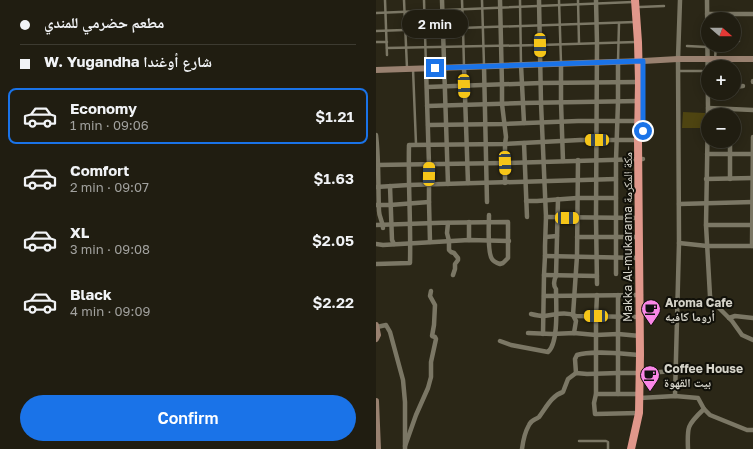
<!DOCTYPE html>
<html lang="en">
<head>
<meta charset="utf-8">
<style>
  body { margin:0; font-family:"Golos Text","Noto Naskh Arabic",sans-serif; background:#2d2a1f; color:#f1f3f6; height:100vh; display:flex; flex-direction:column; font-size:15px; white-space:nowrap }
  * { box-sizing:border-box; margin:0 }
  p { font-size:13px; color:#a2a29f }
  .icon { flex:none; width:22px; height:22px; fill:none; stroke:currentColor; stroke-width:2; stroke-linecap:round; stroke-linejoin:round }
  .map { position:relative; flex:1; overflow:hidden }
  .panel { display:flex; flex-direction:column; background:#201d11; width:376px }
  .panel>* { flex:none }
  .hud { display:grid; align-content:center; height:88px; padding:0 20px; background:#201d11 }
  .needle { width:26px; rotate:110deg }
  .tools { position:absolute; left:325px; top:12px; display:grid; gap:8px }
  .tools a { display:grid; place-items:center; width:40px; height:40px; border-radius:50%; background:#201d11; box-shadow:0 2px 10px #0003,0 0 0 1px #3d3b31; font-size:20px }
  .end { position:absolute; width:18px; height:18px; margin:-9px; border:5px solid #1a73e8; background:#fff; box-shadow:0 0 0 2px #fff }
  .from { border-radius:50% }
  .bubble { position:absolute; height:28px; border-radius:14px; background:#201d11; box-shadow:0 2px 10px #0003,0 0 0 1px #3d3b31; font-size:13px; font-weight:600; line-height:28px; text-align:center }
  .car { position:absolute; width:12px; height:24px; margin:-12px -6px; border-radius:5px; box-shadow:0 0 3px 1px #0007; background:linear-gradient(#f5c518 24%,#345 0 40%,#f5c518 0 76%,#345 0 86%,#f5c518 0) }
  .hud b { display:flex; align-items:center; gap:14px; height:38px; font-size:15px }
  .hud b+b { border-top:1px solid #3d3b31 }
  .hud i { width:10px; height:10px; background:#f1f3f6 }
  ul { padding:0; list-style:none }
  li { display:flex; align-items:center; gap:12px; height:56px; margin:0 8px 6px; padding:0 12px; border:2px solid transparent; border-radius:8px }
  li div { flex:1 }
  li b { display:block; font-size:15px }
  li em { font-style:normal; font-weight:600 }
  li.selected { border-color:#1a73e8 }
  li>.icon { width:36px; height:36px; stroke-width:1.5 }
  .primary-button { display:flex; gap:8px; margin-top:auto; padding:8px 20px }
  .primary-button a { flex:1; height:46px; border-radius:24px; background:#1a73e8; color:#fff; font-size:16px; font-weight:600; line-height:46px; text-align:center }
  main { display:flex; flex:1; min-height:0 }
  .map>svg:first-child { display:block }
  .pitch { fill:#4e4411 }
  .lines { fill:none; stroke-linecap:round; stroke-linejoin:round }
  .lane { stroke:#7b7765; stroke-width:2.5 }
  .street { stroke:#7b7765; stroke-width:4.5 }
  .secondary { stroke:#998170; stroke-width:6 }
  .highway { stroke:#e0978b; stroke-width:8 }
  .route { stroke:#1a73e8; stroke-width:5 }
  .labels { text-anchor:middle; dominant-baseline:central; stroke-width:4; stroke-linejoin:round; paint-order:stroke }
  .street-label { font-size:12px; fill:#d5d3c9; stroke:#111009 }
  .poi-label { font-size:12px; font-weight:bold; fill:#d5d3c9; stroke:#111009; text-anchor:start }
</style>
</head>
<body>
<main>
<section class="panel">
<div class="hud">
<b><i class="from"></i>مطعم حضرمي للمندي</b>
<b><i></i>W. Yugandha شارع أوغندا</b>
</div>
<ul>
<li class="selected"><svg class="icon" aria-label="car" viewBox="0 0 24 24"><path d="M5 17H2v-5l4-1 3-4h7l3 4 3 1v5h-3M9 17h6M6 11h13"/><circle cx="7" cy="17" r="2"/><circle cx="17" cy="17" r="2"/></svg><div><b>Economy</b><p>1 min · 09:06</p></div><em>$1.21</em></li>
<li><svg class="icon" aria-label="car" viewBox="0 0 24 24"><path d="M5 17H2v-5l4-1 3-4h7l3 4 3 1v5h-3M9 17h6M6 11h13"/><circle cx="7" cy="17" r="2"/><circle cx="17" cy="17" r="2"/></svg><div><b>Comfort</b><p>2 min · 09:07</p></div><em>$1.63</em></li>
<li><svg class="icon" aria-label="car" viewBox="0 0 24 24"><path d="M5 17H2v-5l4-1 3-4h7l3 4 3 1v5h-3M9 17h6M6 11h13"/><circle cx="7" cy="17" r="2"/><circle cx="17" cy="17" r="2"/></svg><div><b>XL</b><p>3 min · 09:08</p></div><em>$2.05</em></li>
<li><svg class="icon" aria-label="car" viewBox="0 0 24 24"><path d="M5 17H2v-5l4-1 3-4h7l3 4 3 1v5h-3M9 17h6M6 11h13"/><circle cx="7" cy="17" r="2"/><circle cx="17" cy="17" r="2"/></svg><div><b>Black</b><p>4 min · 09:09</p></div><em>$2.22</em></li>
</ul>
<div class="primary-button"><a>Confirm</a></div>
</section>
<div class="map">
<svg width="377" height="449" viewBox="0 0 377 449">
  <rect width="100%" height="100%" fill="#2b2717"/>
  <polygon class="pitch" points="307,112 329,113 329,128 306,128"/>
  <g class="lines">
    <g class="lane">
      <polyline points="9,0 11,55"/>
      <polyline points="28,0 31,68"/>
      <polyline points="48,0 50,67"/>
      <polyline points="86,0 87,28 88,67"/>
      <polyline points="106,0 108,65"/>
      <polyline points="144,0 145,65"/>
      <polyline points="183,0 185,63"/>
      <polyline points="202,0 203,43"/>
      <polyline points="264,7 288,6"/>
      <polyline points="0,13 257,2"/>
      <polyline points="0,31 259,22"/>
      <polyline points="358,41 363,41"/>
      <polyline points="0,42 11,42"/>
      <polyline points="311,46 331,47"/>
      <polyline points="11,48 164,45 260,42"/>
      <polyline points="339,59 340,45"/>
      <polyline points="242,62 243,23"/>
      <polyline points="37,69 40,144"/>
      <polyline points="303,71 326,71"/>
      <polyline points="203,441 230,441 232,442 232,449"/>
    </g>
    <g class="street">
      <polyline points="66,0 72,184"/>
      <polyline points="124,0 126,85 126,104 130,137 129,144 129,183"/>
      <polyline points="163,0 165,103 170,217 169,246 169,256 168,275 167,334"/>
      <polyline points="220,0 221,43 220,218 221,284"/>
      <polyline points="331,0 332,108 330,225 334,296 337,302 356,321 366,335 377,340"/>
      <polyline points="331,14 377,14"/>
      <polyline points="185,64 185,102 187,161"/>
      <polyline points="145,65 148,123"/>
      <polyline points="108,66 111,202"/>
      <polyline points="88,67 92,183"/>
      <polyline points="50,68 53,165 53,202 54,242"/>
      <polyline points="377,81 377,82"/>
      <polyline points="51,87 165,83 263,82"/>
      <polyline points="358,87 367,86"/>
      <polyline points="51,106 147,103 263,101"/>
      <polyline points="332,108 377,110"/>
      <polyline points="52,125 128,124 202,121 263,121"/>
      <path d="M0 135C3 160 2 186 3 211 3 217 7 222 7 228"/>
      <polyline points="354,141 354,179"/>
      <polyline points="148,143 151,217"/>
      <polyline points="331,154 377,154"/>
      <polyline points="0,165 129,163 267,159"/>
      <polyline points="330,179 377,178"/>
      <polyline points="14,186 16,240 18,244"/>
      <polyline points="0,187 33,185 240,179"/>
      <polyline points="150,201 161,201 201,198 240,198"/>
      <polyline points="303,204 377,202"/>
      <polyline points="0,205 14,205 53,202"/>
      <polyline points="170,217 263,218"/>
      <polyline points="72,223 71,233 73,241 73,250 75,252 78,253 82,258 82,260 79,264 79,269 77,275"/>
      <path d="M0 225C44 223 88 222 132 222V258L127 263 124 264C121 263 118 262 116 259 111 252 113 225 113 215"/>
      <polyline points="330,225 377,225"/>
      <polyline points="170,237 181,236"/>
      <polyline points="201,237 263,237"/>
      <polyline points="93,240 93,222"/>
      <polyline points="303,243 331,246 377,246"/>
      <polyline points="0,244 7,245 93,240 133,241"/>
      <polyline points="376,246 377,137"/>
      <polyline points="169,256 263,258"/>
      <path d="M0 264 34 263C35 223 32 184 33 145L129 144 204 140H262"/>
      <polyline points="240,274 240,160 242,102 242,62"/>
      <polyline points="168,275 221,276"/>
      <polyline points="221,295 220,316 220,394 218,403 219,414 263,413"/>
      <polyline points="242,295 242,394"/>
      <polyline points="168,296 265,295"/>
      <path d="M155 314C159 315 164 316 168 316 179 315 189 311 200 316L263 317"/>
      <polyline points="353,318 359,316 377,318"/>
      <polyline points="1,327 10,325 14,332 27,380 29,402 29,449"/>
      <polyline points="152,333 176,334 198,333 220,335 242,334 264,336"/>
      <polyline points="198,333 200,321 197,315 201,256 202,160"/>
      <path d="M124 341 135 345 172 352C183 343 180 304 180 289 177 286 178 280 180 276L182 199"/>
      <path d="M200 373 199 359 201 355C216 350 248 354 264 355"/>
      <polyline points="268,373 300,371"/>
      <polyline points="220,394 264,394"/>
      <polyline points="299,396 303,243 302,59 304,0"/>
      <polyline points="264,398 299,396 322,398 328,409 334,415 371,430 377,430"/>
      <polyline points="29,446 40,415 52,388 55,377 55,362 60,339 59,337 56,336 58,325 59,305 54,296 55,291"/>
      <path d="M146 449C147 441 149 432 153 425 155 420 159 420 163 417 170 408 175 396 187 392L192 379 200 373 211 374 242 373H264"/>
      <path d="M312 449C311 427 311 425 328 409"/>
    </g>
    <g class="secondary">
      <polyline points="0,70 267,61 302,59 377,59"/>
      <polyline points="0,325 2,335 0,339"/>
      <polyline points="0,401 2,449"/>
    </g>
    <polyline class="highway" points="255,449 263,413 264,355 262,140 263,82 262,42 259,0"/>
  </g>
  <g class="lines">
    <polyline class="route" points="59,68 267,61 267,131"/>
  </g>
  <defs>
    <symbol id="cafe-pin" viewBox="-11 -11 22 30"><path d="M0 17L-7.5 6A9.5 9.5 0 1 1 7.5 6Z" fill="#fa87e7" stroke="#111009"/><path d="M-5.5-4.5H6V0H3Q3 3.5 0 3.5H-2.5Q-5.5 3.5-5.5 0ZM3-3.2v2h1.7v-2ZM-6 4.5H4V6H-6Z" fill="#111"/></symbol>
  </defs>
  <g fill-rule="evenodd">
    <use href="#cafe-pin" x="264" y="298" width="22" height="30"/>
    <use href="#cafe-pin" x="263" y="364" width="22" height="30"/>
  </g>
  <g class="labels">
    <g class="street-label">
      <text transform="translate(251 237) rotate(-90)">Makka Al-mukarama مكة المكرمة</text>
    </g>
    <g class="poi-label">
      <text x="289" y="302">Aroma Cafe<tspan x="289" dy="14">أروما كافيه</tspan></text>
      <text x="288" y="368">Coffee House<tspan x="288" dy="14">بيت القهوة</tspan></text>
    </g>
  </g>
</svg>
<div class="tools">
<a><svg class="needle" viewBox="-14 -14 28 28"><path d="M0-13l5 13h-10z" fill="#e53935"/><path d="M0 13l5-13h-10z" fill="#a2a29f"/></svg></a>
<a>+</a>
<a>−</a>
</div>
<i class="end from" style="left:267px;top:131px"></i>
<i class="end" style="left:59px;top:68px"></i>
<div class="bubble" style="left:26px;top:10px;width:66px">2 min</div>
<i class="car" style="left:164px;top:45px;rotate:179deg"></i>
<i class="car" style="left:88px;top:86px;rotate:178deg"></i>
<i class="car" style="left:221px;top:140px;rotate:270deg"></i>
<i class="car" style="left:129px;top:163px;rotate:178deg"></i>
<i class="car" style="left:53px;top:174px;rotate:1deg"></i>
<i class="car" style="left:191px;top:218px;rotate:91deg"></i>
<i class="car" style="left:220px;top:316px;rotate:271deg"></i>
</div>
</main>
</body>
</html>
